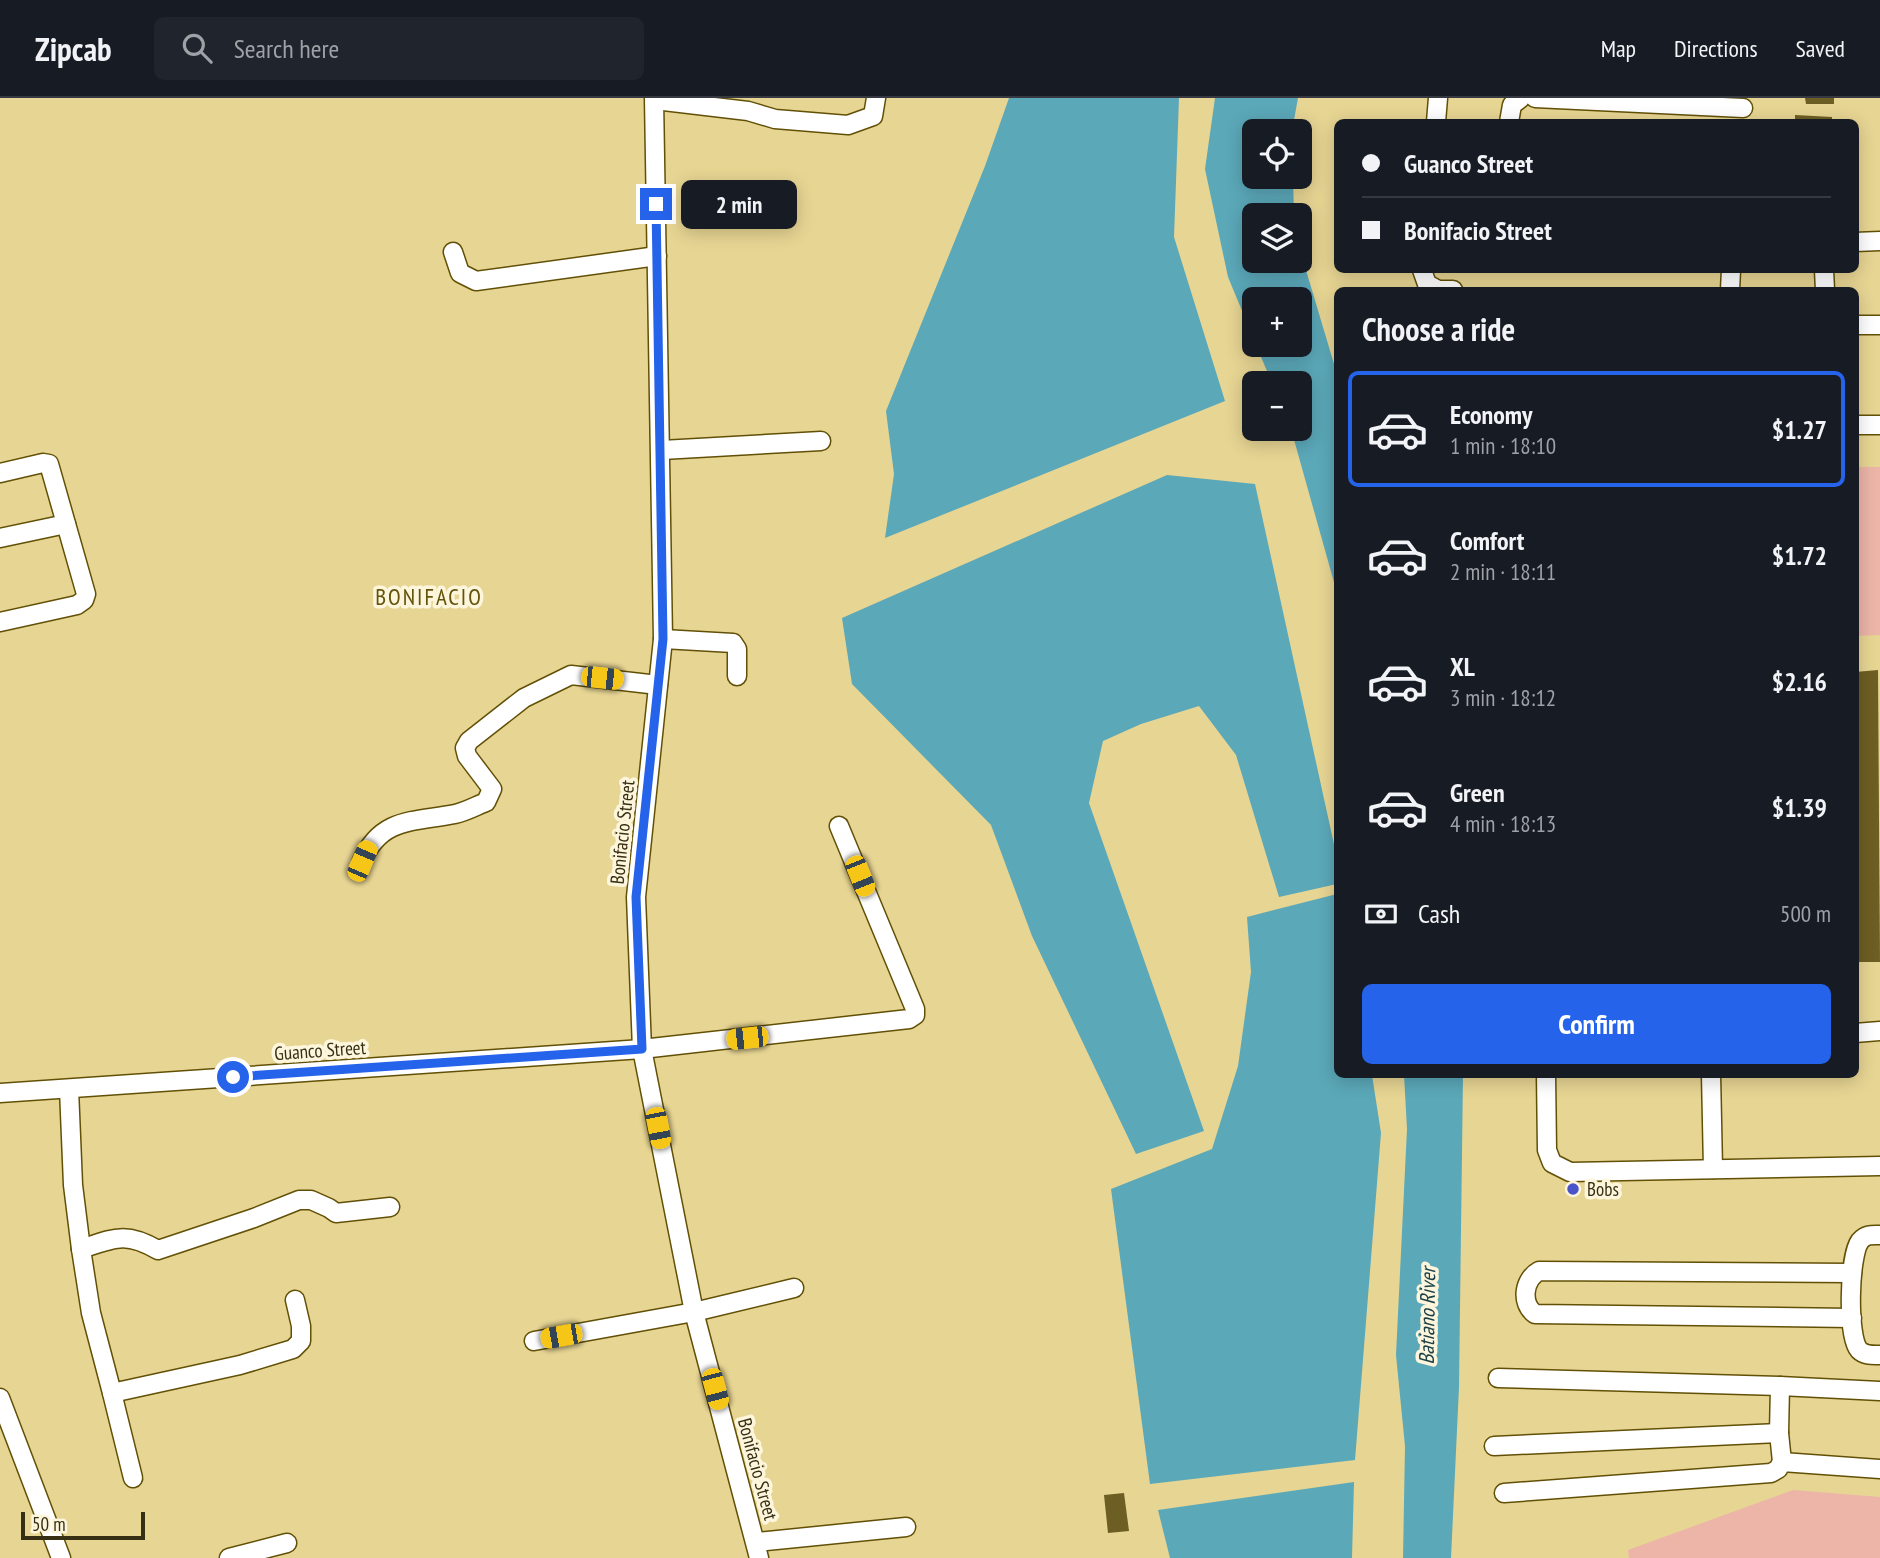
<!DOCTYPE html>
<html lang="en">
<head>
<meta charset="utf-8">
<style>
  body { margin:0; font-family:"PT Sans Narrow",sans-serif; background:#20242c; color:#f1f3f6; height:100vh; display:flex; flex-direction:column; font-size:26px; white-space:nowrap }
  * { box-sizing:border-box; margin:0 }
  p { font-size:23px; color:#9ea1a6 }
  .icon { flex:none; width:38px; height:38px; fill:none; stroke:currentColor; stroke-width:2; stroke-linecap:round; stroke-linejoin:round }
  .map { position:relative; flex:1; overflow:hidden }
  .details { position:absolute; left:1334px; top:189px; width:525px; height:791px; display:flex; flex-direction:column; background:#171b24; border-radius:10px; box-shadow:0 4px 18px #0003 }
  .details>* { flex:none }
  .top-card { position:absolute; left:1334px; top:21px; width:525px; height:154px; border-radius:10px; box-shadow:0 4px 18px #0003; display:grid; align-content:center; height:154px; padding:0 28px; background:#171b24 }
  .buttons { position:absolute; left:1242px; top:21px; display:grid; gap:14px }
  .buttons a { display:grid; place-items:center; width:70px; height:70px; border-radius:10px; background:#171b24; box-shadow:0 4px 18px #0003; font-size:35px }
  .scale { position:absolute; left:21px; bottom:18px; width:124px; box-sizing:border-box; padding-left:7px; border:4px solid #362f14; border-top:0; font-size:19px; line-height:24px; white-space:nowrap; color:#362f14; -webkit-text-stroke:5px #fdf6dc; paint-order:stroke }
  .end { position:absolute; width:32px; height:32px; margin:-16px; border:9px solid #2563eb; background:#fff; box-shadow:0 0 0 4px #fff }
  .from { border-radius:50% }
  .bubble { position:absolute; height:49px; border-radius:10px; background:#171b24; box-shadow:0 4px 18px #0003; font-size:23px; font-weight:800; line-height:49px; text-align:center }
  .car { position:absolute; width:21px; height:42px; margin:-21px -10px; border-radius:9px; box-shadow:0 0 5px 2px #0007; background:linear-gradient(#f5c518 24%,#345 0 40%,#f5c518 0 76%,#345 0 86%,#f5c518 0) }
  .top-card b { display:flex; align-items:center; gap:24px; height:66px; font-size:26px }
  .top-card b+b { border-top:2px solid #363941 }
  .top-card i { width:18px; height:18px; background:#f1f3f6 }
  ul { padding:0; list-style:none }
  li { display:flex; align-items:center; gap:21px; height:116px; margin:0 14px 10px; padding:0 14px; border:4px solid transparent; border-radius:10px }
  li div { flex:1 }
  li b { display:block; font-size:26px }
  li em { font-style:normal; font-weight:800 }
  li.current { border-color:#2563eb }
  li>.icon { width:63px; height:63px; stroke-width:1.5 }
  h2 { padding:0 28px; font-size:32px; line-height:84px }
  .pay { display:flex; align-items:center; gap:18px; height:77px; padding:0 28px; font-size:26px }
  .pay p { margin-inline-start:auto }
  .action { display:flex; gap:14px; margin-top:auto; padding:14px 28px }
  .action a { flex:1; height:80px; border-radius:10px; background:#2563eb; color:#fff; font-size:28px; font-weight:800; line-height:80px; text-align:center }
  header { display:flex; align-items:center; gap:42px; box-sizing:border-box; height:98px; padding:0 35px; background:#171b24; border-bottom:2px solid #363941 }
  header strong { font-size:33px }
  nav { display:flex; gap:38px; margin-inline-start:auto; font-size:24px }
  .search { width:490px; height:63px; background:#20242c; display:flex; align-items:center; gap:18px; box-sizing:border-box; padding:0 24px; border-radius:10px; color:#9ea1a6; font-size:26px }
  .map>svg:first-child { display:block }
  .green { fill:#ecb5a8 }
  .water { fill:#5ba8b9 }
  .building { fill:#6d5e23 }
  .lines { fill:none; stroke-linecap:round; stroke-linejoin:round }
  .minor-casing { stroke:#625006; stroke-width:21 }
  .minor { stroke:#fff; stroke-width:18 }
  .route { stroke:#2563eb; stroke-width:9 }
  .poi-dot { fill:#4954c9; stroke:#fdf6dc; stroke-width:2.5 }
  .labels { text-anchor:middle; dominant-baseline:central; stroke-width:7; stroke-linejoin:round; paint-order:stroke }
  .street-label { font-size:19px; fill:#362f14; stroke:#fdf6dc }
  .poi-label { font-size:19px; fill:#362f14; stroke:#fdf6dc; text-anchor:start }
  .water-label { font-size:21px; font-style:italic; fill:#1c4048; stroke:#fdf6dc }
  .quarter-label { font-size:23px; letter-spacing:2px; fill:#64530b; stroke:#fdf6dc }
</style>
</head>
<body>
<header>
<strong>Zipcab</strong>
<div class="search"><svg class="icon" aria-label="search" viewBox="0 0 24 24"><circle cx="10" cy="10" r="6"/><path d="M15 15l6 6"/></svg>Search here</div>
<nav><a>Map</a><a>Directions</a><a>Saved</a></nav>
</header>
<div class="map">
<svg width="1880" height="1460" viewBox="0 0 1880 1460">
  <rect width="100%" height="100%" fill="#e7d593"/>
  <g class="green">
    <polygon points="1855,369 1880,369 1880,537 1855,538"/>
    <polygon points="1793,1392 1880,1399 1880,1460 1629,1460 1628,1452"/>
  </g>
  <g class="water">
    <polygon points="1009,0 1179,0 1174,139 1225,303 885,440 894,376 886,313 985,68"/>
    <polygon points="1215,0 1298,0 1292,33 1255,33 1255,79 1293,79 1294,117 1255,117 1255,163 1300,163 1300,152 1337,276 1337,495 1291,331 1300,331 1300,285 1272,285 1256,247 1300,247 1300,201 1255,201 1255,244 1228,179 1205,71"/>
    <polygon points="1167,377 1255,386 1337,760 1337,786 1279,799 1236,657 1199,608 1141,626 1103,643 1089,705 1204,1033 1136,1056 1032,838 991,727 852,586 842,520"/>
    <polygon points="1337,796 1337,976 1372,977 1381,1035 1355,1362 1150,1386 1111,1091 1212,1051 1238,968 1251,874 1247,819"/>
    <polygon points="1404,977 1463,977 1459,1289 1451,1460 1403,1460 1405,1348 1396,1257 1407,1031"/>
    <polygon points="1354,1384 1352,1460 1170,1460 1158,1412"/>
  </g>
  <g class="building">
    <polygon points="1805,0 1834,0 1834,6 1806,6"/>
    <polygon points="1795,17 1832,19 1832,24 1795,24"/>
    <polygon points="1878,572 1880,864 1855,864 1855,574"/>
    <polygon points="1124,1395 1129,1433 1108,1435 1104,1397"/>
  </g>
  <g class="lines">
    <defs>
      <g id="minor">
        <polyline points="654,0 663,541 636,799 642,951 694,1214 759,1460"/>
        <polyline points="1535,0 1743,10"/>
        <polyline points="655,2 748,13 775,21 848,27 873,18 876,0"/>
        <polyline points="1436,24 1438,0"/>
        <polyline points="1509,24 1512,7 1521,0"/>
        <polyline points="1855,144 1880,143"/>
        <polyline points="453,154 460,175 476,183 657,158"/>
        <polyline points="1422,172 1427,186 1438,192 1453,192"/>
        <polyline points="1824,172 1825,192"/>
        <polyline points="1730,192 1731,172"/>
        <polyline points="1855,227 1880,227"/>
        <polyline points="1855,327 1880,327"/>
        <polyline points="662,352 821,343"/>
        <polyline points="0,375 43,365 49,366 86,496 84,502 77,507 0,524"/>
        <polyline points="0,440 66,426"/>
        <polyline points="663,541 733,545 737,551 737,578"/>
        <path d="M362 763C381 719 414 724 455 716 465 714 476 708 486 704L492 691 467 658 465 650 469 643 524 600 571 577 658 587"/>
        <polyline points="1855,935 1880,933"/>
        <polyline points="1546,976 1547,1052 1552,1065 1570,1074 1880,1068"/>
        <polyline points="1711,976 1713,1071"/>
        <polyline points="69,991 73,1087 81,1151 91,1215 112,1295 240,1267 293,1251 301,1243 301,1228 295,1202"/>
        <polyline points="0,995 642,951 909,921 915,917 915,911 839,728"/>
        <path d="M1880 1137C1872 1137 1866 1136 1860 1143 1849 1158 1847 1238 1859 1252 1865 1258 1873 1257 1880 1257"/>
        <path d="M81 1151C114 1140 126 1133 158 1152L254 1120 299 1102H311L329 1110 336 1115 390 1109"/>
        <path d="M1852 1175 1539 1173C1524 1181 1520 1205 1535 1216L1852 1220"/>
        <polyline points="534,1243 694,1214 794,1190"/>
        <polyline points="1498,1280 1780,1288 1880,1293"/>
        <polyline points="1780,1288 1779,1335 1782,1364"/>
        <polyline points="112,1295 133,1380"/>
        <polyline points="0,1300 61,1460"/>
        <polyline points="1494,1348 1779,1335"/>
        <polyline points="1504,1395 1771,1375 1778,1371 1782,1364 1880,1371"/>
        <polyline points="757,1444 906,1429"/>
        <polyline points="229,1460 287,1445"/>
      </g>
    </defs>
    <use href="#minor" class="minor-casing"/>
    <use href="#minor" class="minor"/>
  </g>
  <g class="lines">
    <polyline class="route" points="233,979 642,951 636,799 663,541 656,106"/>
  </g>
  <circle class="poi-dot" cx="1573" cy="1091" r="7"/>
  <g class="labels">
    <g class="street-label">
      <text transform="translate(622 734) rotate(-84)">Bonifacio Street</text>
      <text transform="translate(320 952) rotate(-4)">Guanco Street</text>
      <text transform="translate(758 1371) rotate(75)">Bonifacio Street</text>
    </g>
    <g class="poi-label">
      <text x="1587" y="1091">Bobs</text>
    </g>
    <g class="water-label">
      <text transform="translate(1427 1218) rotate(-89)">Batiano River</text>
    </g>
    <g class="quarter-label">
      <text x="429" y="498">BONIFACIO</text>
    </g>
  </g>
</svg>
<div class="buttons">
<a><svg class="icon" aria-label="locate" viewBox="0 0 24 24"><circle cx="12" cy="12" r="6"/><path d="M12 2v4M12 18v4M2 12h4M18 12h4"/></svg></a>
<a><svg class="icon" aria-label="layers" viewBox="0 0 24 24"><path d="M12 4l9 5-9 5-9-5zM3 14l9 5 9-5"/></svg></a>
<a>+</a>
<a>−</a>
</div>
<div class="scale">50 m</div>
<i class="end from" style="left:233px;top:979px"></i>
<i class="end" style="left:656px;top:106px"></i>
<div class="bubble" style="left:681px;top:82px;width:116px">2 min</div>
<i class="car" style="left:602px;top:580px;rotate:96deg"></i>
<i class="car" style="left:362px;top:763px;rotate:23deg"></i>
<i class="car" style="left:860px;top:778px;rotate:158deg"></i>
<i class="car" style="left:747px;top:940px;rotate:264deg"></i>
<i class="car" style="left:658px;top:1030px;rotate:169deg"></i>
<i class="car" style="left:561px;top:1238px;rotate:260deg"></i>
<i class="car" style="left:715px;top:1291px;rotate:165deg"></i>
<div class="top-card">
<b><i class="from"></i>Guanco Street</b>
<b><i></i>Bonifacio Street</b>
</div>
<section class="details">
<h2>Choose a ride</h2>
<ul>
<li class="current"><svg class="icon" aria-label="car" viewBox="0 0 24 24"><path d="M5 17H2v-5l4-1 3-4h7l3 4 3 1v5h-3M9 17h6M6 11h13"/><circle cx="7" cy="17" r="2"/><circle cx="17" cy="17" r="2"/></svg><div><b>Economy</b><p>1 min · 18:10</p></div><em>$1.27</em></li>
<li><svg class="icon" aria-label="car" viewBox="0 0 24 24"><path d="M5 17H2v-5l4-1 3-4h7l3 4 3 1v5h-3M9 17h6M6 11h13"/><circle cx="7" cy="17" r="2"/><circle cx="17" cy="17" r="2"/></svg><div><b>Comfort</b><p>2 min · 18:11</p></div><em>$1.72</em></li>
<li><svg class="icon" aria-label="car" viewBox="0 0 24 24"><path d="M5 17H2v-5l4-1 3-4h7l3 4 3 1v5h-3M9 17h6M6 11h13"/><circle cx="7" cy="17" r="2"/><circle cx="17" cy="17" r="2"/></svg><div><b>XL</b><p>3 min · 18:12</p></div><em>$2.16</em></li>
<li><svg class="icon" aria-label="car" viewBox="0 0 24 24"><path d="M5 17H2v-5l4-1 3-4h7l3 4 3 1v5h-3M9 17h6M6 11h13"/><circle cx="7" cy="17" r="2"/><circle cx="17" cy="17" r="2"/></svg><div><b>Green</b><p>4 min · 18:13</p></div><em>$1.39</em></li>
</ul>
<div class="pay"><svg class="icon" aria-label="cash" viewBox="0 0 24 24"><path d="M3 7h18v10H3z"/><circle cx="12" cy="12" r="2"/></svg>Cash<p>500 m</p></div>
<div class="action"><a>Confirm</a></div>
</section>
</div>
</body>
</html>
